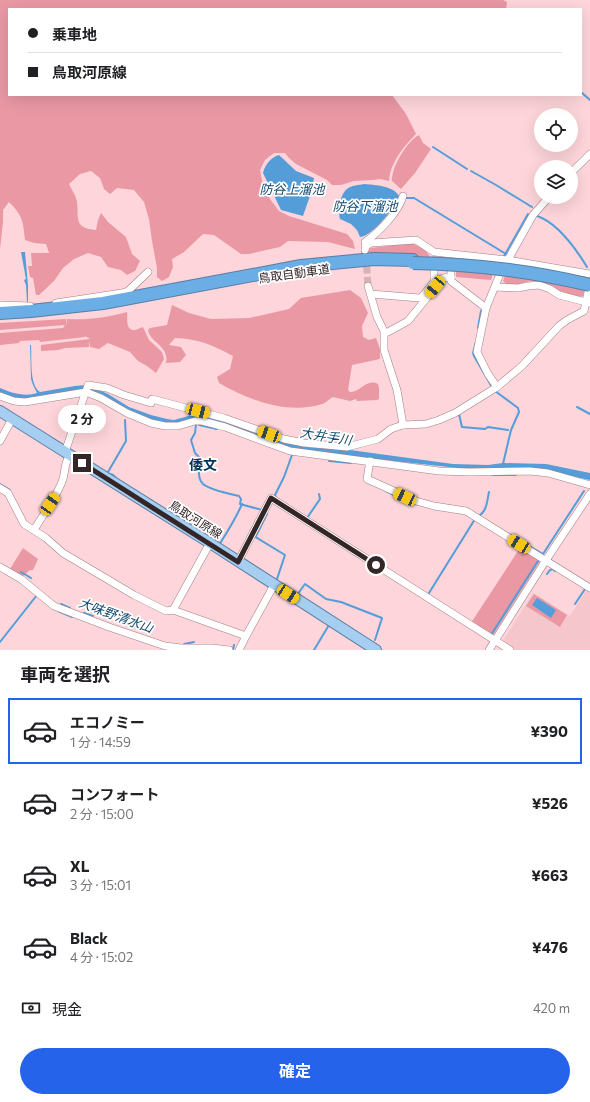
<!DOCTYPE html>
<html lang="ja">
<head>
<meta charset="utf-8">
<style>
  body { margin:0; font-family:Commissioner,"Noto Sans JP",sans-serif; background:#f2f2f2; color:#202124; height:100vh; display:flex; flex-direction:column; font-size:15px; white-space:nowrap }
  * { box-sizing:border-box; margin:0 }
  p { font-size:13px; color:#757577 }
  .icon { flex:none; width:22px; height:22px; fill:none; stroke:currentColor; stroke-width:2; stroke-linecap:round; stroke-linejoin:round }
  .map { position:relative; height:650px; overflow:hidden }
  .panel { display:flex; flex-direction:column; background:#fff; flex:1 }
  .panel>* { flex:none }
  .banner { position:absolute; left:8px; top:8px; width:574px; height:88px; border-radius:0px; box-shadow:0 4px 16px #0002; display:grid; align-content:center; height:88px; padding:0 20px; background:#fff }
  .tools { position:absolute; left:534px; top:108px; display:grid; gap:8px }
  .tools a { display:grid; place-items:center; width:44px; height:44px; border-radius:50%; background:#fff; box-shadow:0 4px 16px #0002; font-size:20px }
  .end { position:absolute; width:18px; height:18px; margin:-9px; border:5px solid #342527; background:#fff; box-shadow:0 0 0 2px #fff }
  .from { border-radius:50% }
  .bubble { position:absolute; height:28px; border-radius:14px; background:#fff; box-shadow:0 4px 16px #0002; font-size:13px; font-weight:700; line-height:28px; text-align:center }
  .car { position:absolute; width:12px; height:24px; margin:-12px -6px; border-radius:5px; box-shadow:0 0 3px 1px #0007; background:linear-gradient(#f5c518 24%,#345 0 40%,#f5c518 0 76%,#345 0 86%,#f5c518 0) }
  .banner b { display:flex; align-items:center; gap:14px; height:38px; font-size:15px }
  .banner b+b { border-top:1px solid #e0e0e0 }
  .banner i { width:10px; height:10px; background:#202124 }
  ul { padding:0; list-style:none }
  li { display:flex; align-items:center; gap:12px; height:66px; margin:0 8px 6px; padding:0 12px; border:2px solid transparent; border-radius:0px }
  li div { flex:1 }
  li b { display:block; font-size:15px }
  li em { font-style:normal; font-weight:700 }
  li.selected { border-color:#2563eb }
  li>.icon { width:36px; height:36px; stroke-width:1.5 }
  h2 { padding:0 20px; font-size:18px; line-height:48px }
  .pay { display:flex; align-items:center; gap:10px; height:44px; padding:0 20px; font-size:15px }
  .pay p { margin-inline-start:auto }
  .button { display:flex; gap:8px; margin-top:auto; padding:8px 20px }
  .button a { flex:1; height:46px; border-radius:24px; background:#2563eb; color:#fff; font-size:16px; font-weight:700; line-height:46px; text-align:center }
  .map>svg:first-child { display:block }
  .built { fill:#f5c7cd }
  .green { fill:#e998a4 }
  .water { fill:#549dd9 }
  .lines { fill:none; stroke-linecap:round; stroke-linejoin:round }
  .stream { stroke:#549dd9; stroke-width:2 }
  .street-tunnel { stroke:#d5b2b6; stroke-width:7; stroke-dasharray:7 3.5; stroke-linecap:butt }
  .street-casing { stroke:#a37f84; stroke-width:8 }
  .primary-casing { stroke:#587ea3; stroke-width:12 }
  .highway-casing { stroke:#587ea3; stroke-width:14 }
  .street { stroke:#fff; stroke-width:7 }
  .primary { stroke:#a6cef0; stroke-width:10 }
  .highway { stroke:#6baee6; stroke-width:12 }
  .highway-bridge-casing { stroke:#587ea3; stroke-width:14; stroke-linecap:butt }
  .highway-bridge { stroke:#6baee6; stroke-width:12 }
  .route { stroke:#342527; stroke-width:5 }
  .labels { text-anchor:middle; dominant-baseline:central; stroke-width:3.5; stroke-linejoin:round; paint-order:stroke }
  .street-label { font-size:12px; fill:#342527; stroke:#fff }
  .water-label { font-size:13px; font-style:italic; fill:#124970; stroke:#fff }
  .quarter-label { font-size:14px; font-weight:bold; fill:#003456; stroke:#fff }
</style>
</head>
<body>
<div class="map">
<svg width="590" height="650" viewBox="0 0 590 650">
  <rect width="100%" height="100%" fill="#fdd5da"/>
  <polygon class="built" points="587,589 590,590 590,650 512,650 502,642 533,593 570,616"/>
  <g class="green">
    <path d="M0 0H503L507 2 506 9H9V95H392L406 114 416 134C404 146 390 163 389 181L380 179 372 180 354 181 341 185H332L327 180 296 164 289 158 285 153H274L265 160 260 170 262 181 270 199 279 211 289 216 347 234 353 241 355 249 328 242 288 241 280 247 249 254H241L214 235 203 234 184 252 172 259 173 267 169 277 162 281 157 277V268L152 241 149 219 144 202 134 190 117 188 110 194 104 189 100 178 91 171 80 174 69 184C71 188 74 193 76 198 81 214 70 228 96 230L98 220 101 213 108 222 126 237 132 254 140 261 135 271 127 275 121 270 108 267 101 257 88 253 74 259 63 268 54 281 39 295H36L33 278 30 277 28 266H32L31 253H49L46 244 34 243 25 240C23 221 23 216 9 202L3 210V222L0 249Z"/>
    <path d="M419 135 423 143 431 149 415 173 401 189 392 181C391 168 407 141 419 135Z"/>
    <path d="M410 243C418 245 427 250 430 257L370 255 368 251 371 248Z"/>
    <polygon points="459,269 493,273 491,280 456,277 456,272"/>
    <path d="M506 273 585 288 583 296C577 296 567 295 562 292 549 286 543 278 526 282 518 284 509 288 503 281Z"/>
    <path d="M350 290 361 298 368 313 362 326 363 337 369 340 376 338 380 349V359L352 365 348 390 350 392C360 393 366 378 378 384L379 388V399L377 400 357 401 356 399 350 401 333 397C329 399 326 403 322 404 288 415 248 400 219 383L217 377 230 369 233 356C212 345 200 339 175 338L169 345 181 347 186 355 180 362 166 363C170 346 150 343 148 330L150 328 167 325 172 305 189 313 211 319 249 318 289 309 301 298Z"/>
    <path d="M127 312C128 316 125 329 133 330 135 331 140 328 143 327L149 340 162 352 164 359 156 373 147 366 138 361 130 352 108 343 99 349 90 347V340L89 347 65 348 58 350 41 351V345L90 339 85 336V337L40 342 39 340 20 341 19 343 0 345V333L63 328 65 325 0 330V323L66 319 67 326V319C89 320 105 318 127 312Z"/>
    <polygon points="23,548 38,559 33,570 30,570 23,576 10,569"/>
    <polygon points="520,548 540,561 492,637 471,623"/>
    <polygon points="534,594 567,615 560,627 526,606"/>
  </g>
  <g class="water">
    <path d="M279 155 296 171 314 178 311 193 303 216 281 210 263 173C265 165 271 157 279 155Z"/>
    <path d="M365 184C375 185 394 186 399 196 395 207 373 236 360 237L357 230 351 224 340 219C338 211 340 194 347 189 351 185 359 185 365 184Z"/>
    <polygon points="21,252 25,252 28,286 28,302 27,302 26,285 24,280 26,279"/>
    <path d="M30 345H31C32 358 29 385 40 392L75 386 86 385 95 388 108 394 129 407 151 415 167 419 174 420 199 413 307 447 350 450 453 464 488 465 503 463 546 464 590 473V480L550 472 477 470 300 451 279 445 219 423 163 424 131 413 101 395 26 400 14 399 0 394V388C12 393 24 397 37 393L33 385 31 379Z"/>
    <polygon points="537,598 556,610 551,618 532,605"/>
  </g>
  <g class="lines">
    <g class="stream">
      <polyline points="581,92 590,100"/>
      <polyline points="433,147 467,169"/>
      <polyline points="471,171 496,185 532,207"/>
      <polyline points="405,198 414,198 506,254"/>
      <path d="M537 216C558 223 576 249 587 267"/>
      <polyline points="503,258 528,214"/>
      <polyline points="478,328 481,311"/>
      <polyline points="476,342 473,353 474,356 492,387"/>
      <polyline points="495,391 518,408 519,412 511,430 503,464"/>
      <polyline points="577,407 590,414"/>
      <polyline points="459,414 462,427 485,429 488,427 508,430"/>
      <path d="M196 425 195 433 191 440 195 453 200 458C201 463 198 467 199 473 199 477 201 482 203 484 210 490 230 494 239 496L241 499 240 504 262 510"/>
      <polyline points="199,425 217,429"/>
      <polyline points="329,461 351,463"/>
      <polyline points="108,472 126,441 125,420"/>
      <polyline points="107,473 113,475 117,479"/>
      <polyline points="493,475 516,475"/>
      <polyline points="0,484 10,490"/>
      <polyline points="386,491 400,498"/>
      <polyline points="276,498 275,495 284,477 292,455"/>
      <path d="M478 516C487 512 487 501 489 492"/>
      <polyline points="307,518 320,499 319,494"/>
      <polyline points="254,536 285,555 276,582"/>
      <polyline points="256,536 267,514"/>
      <polyline points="516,538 543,554 584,491"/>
      <path d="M219 545C228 531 236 518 242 504"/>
      <polyline points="21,572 31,578"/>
      <polyline points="547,574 550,570 553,569 555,571"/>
      <polyline points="429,593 475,519"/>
      <polyline points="297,595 305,584 326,599 341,602 382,618 375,640"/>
      <polyline points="61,604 70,608"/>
      <polyline points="575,604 585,589"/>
      <polyline points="58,611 72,617"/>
      <polyline points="84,613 93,616"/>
      <polyline points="491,635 538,561"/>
      <polyline points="0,642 37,595"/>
      <polyline points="184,644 194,642"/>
      <polyline points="233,650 234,645"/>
      <polyline points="314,650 329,625"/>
    </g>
    <polyline class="street-tunnel" points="366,256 368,286"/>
    <defs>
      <g id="street">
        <polyline points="571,173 590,154"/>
        <path d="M366 246 365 242C379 232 398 213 403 196"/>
        <polyline points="365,250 366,246 371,243 416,240 434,252 507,260 590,274"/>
        <polyline points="451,262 451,281 486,308"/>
        <polyline points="368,286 377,317 384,331 384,350 397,390 403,425"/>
        <polyline points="495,287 518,288 528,286 539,285 550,289 559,295 590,303"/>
        <polyline points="371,294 419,298 422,297 434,282 434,260"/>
        <polyline points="56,303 122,293 128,291 148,272"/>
        <polyline points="0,305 30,306"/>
        <polyline points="388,332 408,321 443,278 451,277"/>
        <polyline points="497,387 488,374 477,352 486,308 500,274 533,215 549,197"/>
        <polyline points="0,396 14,401 25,402 86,392 101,398 127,413 151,423 165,426 178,426 195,421 202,421 225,427 290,451 439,471 469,472 530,471 548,473 590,485"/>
        <polyline points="0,441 12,419"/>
        <polyline points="65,452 88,385 107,388 124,395 151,403 152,399 224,418 284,439 304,443 347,447 378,439 391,429 403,425 426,424 439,420 455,413 497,387 522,366 559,326 567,320 584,311 590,283"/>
        <polyline points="370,461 367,479 416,501 434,506 466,511 590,588"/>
        <polyline points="0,488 8,493 24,524 46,538 63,553 134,595 166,611 173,610 246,636"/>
        <path d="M34 530C44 513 57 497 63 479 66 469 63 466 70 455"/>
        <polyline points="238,562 271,498 510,650"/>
        <polyline points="0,567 21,579 54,606 109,627 165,646 181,648 212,648 229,650"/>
        <polyline points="173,610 210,543"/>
        <polyline points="239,650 246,636 274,585"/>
        <polyline points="489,650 546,560 590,494"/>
      </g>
      <polyline id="primary" points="0,411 210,543 376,650"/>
      <polyline id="highway" points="0,313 31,311 103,303 301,266 374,259 413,260"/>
    </defs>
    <use href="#street" class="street-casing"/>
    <use href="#primary" class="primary-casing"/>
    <use href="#highway" class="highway-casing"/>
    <use href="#street" class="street"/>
    <use href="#primary" class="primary"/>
    <use href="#highway" class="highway"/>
    <defs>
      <path id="highway-bridge" d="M413 263C473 264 532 271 590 285"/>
    </defs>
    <use href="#highway-bridge" class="highway-bridge-casing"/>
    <use href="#highway-bridge" class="highway-bridge"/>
  </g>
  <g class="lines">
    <polyline class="route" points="82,463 238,562 271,498 376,565"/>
  </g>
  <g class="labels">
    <g class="street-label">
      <text transform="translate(294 273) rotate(-8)">鳥取自動車道</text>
      <text transform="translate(196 519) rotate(32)">鳥取河原線</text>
    </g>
    <g class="water-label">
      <text x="292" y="189">防谷上溜池</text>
      <text x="365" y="206">防谷下溜池</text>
      <text transform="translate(326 436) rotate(9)">大井手川</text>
      <text transform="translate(116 615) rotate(20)">大味野清水山</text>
    </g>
    <g class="quarter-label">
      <text x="203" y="464">倭文</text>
    </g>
  </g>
</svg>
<div class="tools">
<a><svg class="icon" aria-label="locate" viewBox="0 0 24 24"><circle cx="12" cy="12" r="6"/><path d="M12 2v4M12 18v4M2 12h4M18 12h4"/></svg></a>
<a><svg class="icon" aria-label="layers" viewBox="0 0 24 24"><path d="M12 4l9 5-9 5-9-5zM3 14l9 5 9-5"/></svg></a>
</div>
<i class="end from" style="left:376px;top:565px"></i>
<i class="end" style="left:82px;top:463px"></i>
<div class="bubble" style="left:58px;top:405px;width:48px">2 分</div>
<i class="car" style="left:435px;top:287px;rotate:219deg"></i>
<i class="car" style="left:198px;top:411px;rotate:104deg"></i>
<i class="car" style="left:269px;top:434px;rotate:290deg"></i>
<i class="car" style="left:405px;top:497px;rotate:295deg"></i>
<i class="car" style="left:50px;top:504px;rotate:34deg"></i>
<i class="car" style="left:519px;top:544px;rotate:302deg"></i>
<i class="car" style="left:288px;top:594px;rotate:123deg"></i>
<div class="banner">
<b><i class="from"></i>乗車地</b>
<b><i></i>鳥取河原線</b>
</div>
</div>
<section class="panel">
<h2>車両を選択</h2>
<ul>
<li class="selected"><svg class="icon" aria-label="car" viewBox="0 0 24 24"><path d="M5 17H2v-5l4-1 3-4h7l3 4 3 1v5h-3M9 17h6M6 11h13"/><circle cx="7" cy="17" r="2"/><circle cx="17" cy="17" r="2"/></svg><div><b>エコノミー</b><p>1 分 · 14:59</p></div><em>¥390</em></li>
<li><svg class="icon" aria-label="car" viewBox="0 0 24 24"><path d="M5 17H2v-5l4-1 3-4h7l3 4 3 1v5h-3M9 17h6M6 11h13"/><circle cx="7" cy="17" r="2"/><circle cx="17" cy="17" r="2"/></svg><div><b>コンフォート</b><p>2 分 · 15:00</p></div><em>¥526</em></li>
<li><svg class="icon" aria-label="car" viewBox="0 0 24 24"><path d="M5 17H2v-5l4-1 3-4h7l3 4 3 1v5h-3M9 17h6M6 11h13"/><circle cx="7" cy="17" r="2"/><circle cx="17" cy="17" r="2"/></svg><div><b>XL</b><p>3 分 · 15:01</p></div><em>¥663</em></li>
<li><svg class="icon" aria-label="car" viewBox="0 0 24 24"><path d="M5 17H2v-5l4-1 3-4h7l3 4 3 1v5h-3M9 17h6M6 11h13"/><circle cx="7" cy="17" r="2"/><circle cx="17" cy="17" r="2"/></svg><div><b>Black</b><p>4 分 · 15:02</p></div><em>¥476</em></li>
</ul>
<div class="pay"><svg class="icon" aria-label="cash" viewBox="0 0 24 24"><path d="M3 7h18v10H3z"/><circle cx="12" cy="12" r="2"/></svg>現金<p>420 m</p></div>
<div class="button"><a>確定</a></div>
</section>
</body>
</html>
